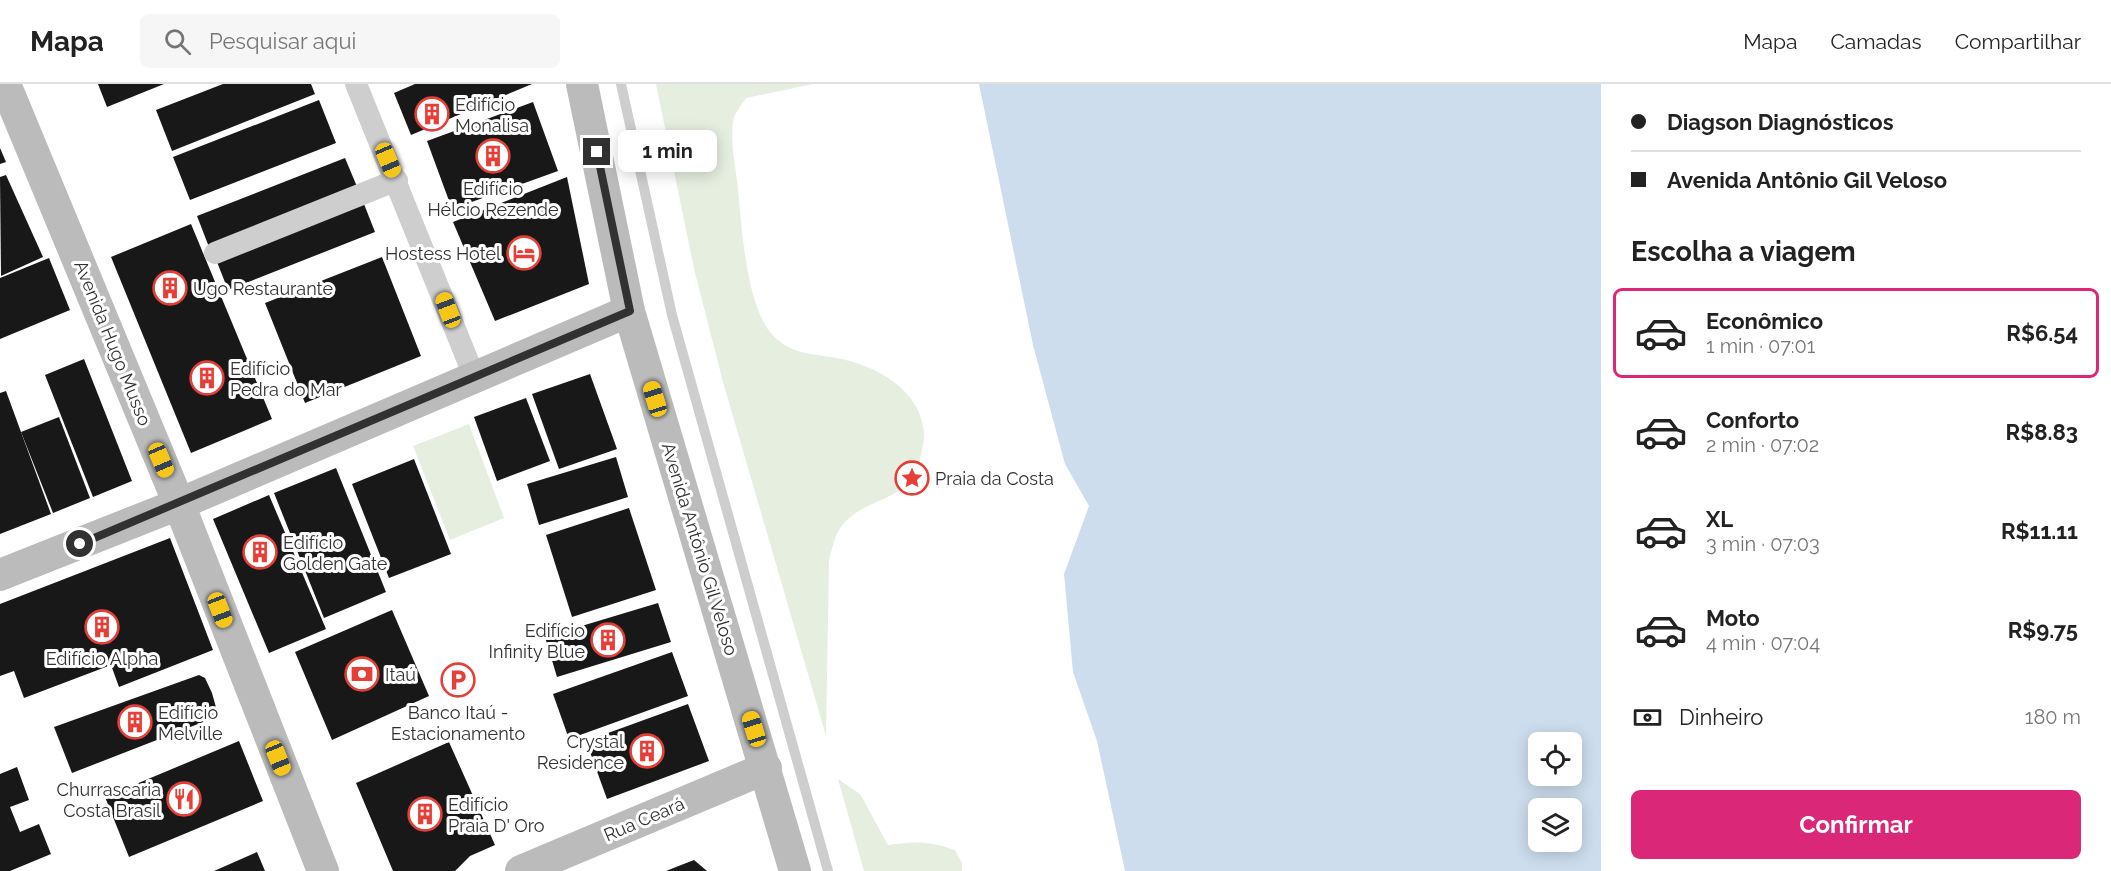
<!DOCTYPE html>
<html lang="pt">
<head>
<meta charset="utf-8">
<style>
  body { margin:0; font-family:Raleway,sans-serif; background:#f6f6f6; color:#222; height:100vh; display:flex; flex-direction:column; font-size:22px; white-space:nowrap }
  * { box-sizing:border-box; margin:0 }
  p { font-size:20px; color:#767676 }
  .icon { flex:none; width:33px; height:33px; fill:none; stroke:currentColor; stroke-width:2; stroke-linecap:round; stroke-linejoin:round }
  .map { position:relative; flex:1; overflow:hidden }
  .side { display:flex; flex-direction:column; background:#fff; width:510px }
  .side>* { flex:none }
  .hud { display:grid; align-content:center; height:132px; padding:0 30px; background:#fff }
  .buttons { position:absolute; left:1528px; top:648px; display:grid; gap:12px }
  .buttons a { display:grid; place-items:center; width:54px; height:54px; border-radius:9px; background:#fff; box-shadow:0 3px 15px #0003; font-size:30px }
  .end { position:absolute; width:27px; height:27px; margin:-14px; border:8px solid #313131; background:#fff; box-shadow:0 0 0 3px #fff }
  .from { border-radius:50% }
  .bubble { position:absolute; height:42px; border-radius:9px; background:#fff; box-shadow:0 3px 15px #0003; font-size:20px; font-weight:700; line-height:42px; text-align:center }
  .car { position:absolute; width:18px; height:36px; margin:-18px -9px; border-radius:8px; box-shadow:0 0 4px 2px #0007; background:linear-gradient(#f5c518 24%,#345 0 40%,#f5c518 0 76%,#345 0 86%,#f5c518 0) }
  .hud b { display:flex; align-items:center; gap:21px; height:57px; font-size:22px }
  .hud b+b { border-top:2px solid #e0e0e0 }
  .hud i { width:15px; height:15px; background:#222 }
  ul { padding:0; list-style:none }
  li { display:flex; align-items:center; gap:18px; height:90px; margin:0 12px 9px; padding:0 18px; border:3px solid transparent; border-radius:9px }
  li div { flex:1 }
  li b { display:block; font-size:22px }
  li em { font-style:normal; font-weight:700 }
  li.active { border-color:#db2777 }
  li>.icon { width:54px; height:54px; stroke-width:1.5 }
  h2 { padding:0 30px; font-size:27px; line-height:72px }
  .pay { display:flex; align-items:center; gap:15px; height:66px; padding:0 30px; font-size:22px }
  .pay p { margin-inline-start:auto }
  .primary-button { display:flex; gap:12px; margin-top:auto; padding:12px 30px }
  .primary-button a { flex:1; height:69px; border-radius:9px; background:#db2777; color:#fff; font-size:24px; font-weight:700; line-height:69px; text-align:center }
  header { display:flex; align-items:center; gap:36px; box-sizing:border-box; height:84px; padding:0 30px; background:#fff; border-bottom:2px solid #e0e0e0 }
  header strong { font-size:28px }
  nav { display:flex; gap:33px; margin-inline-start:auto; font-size:21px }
  .search { width:420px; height:54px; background:#f6f6f6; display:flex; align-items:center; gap:15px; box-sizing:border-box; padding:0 21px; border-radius:9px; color:#767676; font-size:22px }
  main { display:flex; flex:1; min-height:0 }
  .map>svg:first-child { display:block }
  .green { fill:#e6eee0 }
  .water { fill:#cddded; fill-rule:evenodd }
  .building { fill:#181818 }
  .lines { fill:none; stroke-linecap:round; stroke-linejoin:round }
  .lane { stroke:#cecece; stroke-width:10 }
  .street { stroke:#cecece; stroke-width:22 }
  .secondary { stroke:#bbb; stroke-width:32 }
  .route { stroke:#313131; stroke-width:8 }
  .labels { text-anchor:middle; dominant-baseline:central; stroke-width:6; stroke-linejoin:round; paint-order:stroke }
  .poi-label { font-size:18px; fill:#313131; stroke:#fff; text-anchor:start }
  .street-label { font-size:18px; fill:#313131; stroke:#fff }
</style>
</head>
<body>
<header>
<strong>Mapa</strong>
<div class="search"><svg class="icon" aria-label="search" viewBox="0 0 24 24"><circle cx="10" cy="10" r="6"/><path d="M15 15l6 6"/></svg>Pesquisar aqui</div>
<nav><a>Mapa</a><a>Camadas</a><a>Compartilhar</a></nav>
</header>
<main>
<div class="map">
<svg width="1601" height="787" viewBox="0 0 1601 787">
  <rect width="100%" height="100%" fill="#fff"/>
  <g class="green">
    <path d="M656 0H813L746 14C741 21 734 30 733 38 730 60 736 83 738 105 742 143 746 232 778 256 796 271 815 270 837 274 875 281 920 305 924 348 925 354 923 361 922 366 915 422 866 409 841 443 834 452 832 466 829 477L826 652 723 298 695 189Z"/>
    <polygon points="469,340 504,434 450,456 413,362"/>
    <path d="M838 695 860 710 888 761C916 757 929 757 955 766L962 779V787H864Z"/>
  </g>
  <path class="water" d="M979 0H1601V787H1125L1097 657 1073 588 1064 490 1089 422 1065 380 1033 261ZM1539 658H1572V692H1539ZM1539 724H1572V758H1539Z"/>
  <g class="building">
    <polygon points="98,0 164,0 107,23"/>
    <polygon points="223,0 311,0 315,10 172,67 156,26"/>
    <polygon points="415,0 532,0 411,51 394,9"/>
    <polygon points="319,16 336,59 190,116 173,73"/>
    <polygon points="533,18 558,87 452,125 427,57"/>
    <polygon points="0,64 6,78 0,80"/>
    <polygon points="345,74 358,105 209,163 197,132"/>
    <polygon points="6,91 43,173 1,192 0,93"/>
    <polygon points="567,93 589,200 495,237 453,138"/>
    <polygon points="364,120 375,148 228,206 217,178"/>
    <polygon points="191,140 272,335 191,369 111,173"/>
    <polygon points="382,173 421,272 305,319 265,219"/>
    <polygon points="49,174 70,226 0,255 0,194"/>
    <polygon points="84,275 132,397 93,413 45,291"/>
    <polygon points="590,290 617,365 559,385 532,310"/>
    <polygon points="6,307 51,430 0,450 0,309"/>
    <polygon points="526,314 550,377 497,397 474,333"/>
    <polygon points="59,333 90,414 53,429 21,348"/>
    <polygon points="616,373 628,413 539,441 527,400"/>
    <polygon points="414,375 451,470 389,494 352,400"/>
    <polygon points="336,384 386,508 324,534 274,409"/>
    <polygon points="269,411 326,545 269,569 213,435"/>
    <polygon points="629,424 656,506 572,533 546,451"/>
    <polygon points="170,454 213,566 119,603 111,581 24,614 14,587 0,592 0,520"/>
    <polygon points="658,519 671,558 557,593 545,553"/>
    <polygon points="392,526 429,612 332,656 295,568"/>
    <polygon points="672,568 688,612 569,655 553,610"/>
    <polygon points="199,591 205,594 212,609 217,627 216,633 72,689 54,643"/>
    <polygon points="688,620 709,677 607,715 586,657"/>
    <polygon points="239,657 263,717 129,773 105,713"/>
    <polygon points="449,658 495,761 470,772 455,787 393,787 356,699"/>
    <polygon points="17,683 29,716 10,723 20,748 39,740 51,770 10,787 0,787 0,690"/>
    <polygon points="257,768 265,787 214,787"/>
    <polygon points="694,776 707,787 666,787 676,783"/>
  </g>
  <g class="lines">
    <polyline class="lane" points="621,0 672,231 828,787"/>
    <g class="street">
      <polyline points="356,0 474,292"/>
      <polyline points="215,169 397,96"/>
    </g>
    <g class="secondary">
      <polyline points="5,0 179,420 323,787"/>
      <polyline points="582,0 629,227 795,787"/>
      <polyline points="0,491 179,420 629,227"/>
      <polyline points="521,787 766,684"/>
    </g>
  </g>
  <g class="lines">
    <polyline class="route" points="80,460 630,227 597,68"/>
  </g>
  <defs>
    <symbol id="building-ring" viewBox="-11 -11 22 22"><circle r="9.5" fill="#fff" stroke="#e53f37" stroke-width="1.5"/><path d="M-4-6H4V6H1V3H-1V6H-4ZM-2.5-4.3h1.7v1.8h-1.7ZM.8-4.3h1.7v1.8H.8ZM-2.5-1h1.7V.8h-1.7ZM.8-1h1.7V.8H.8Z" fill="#e53f37"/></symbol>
    <symbol id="hotel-ring" viewBox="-11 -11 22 22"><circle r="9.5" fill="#fff" stroke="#e53f37" stroke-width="1.5"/><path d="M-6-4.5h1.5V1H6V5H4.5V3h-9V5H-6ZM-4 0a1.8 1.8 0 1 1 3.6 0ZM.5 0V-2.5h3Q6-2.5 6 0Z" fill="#e53f37"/></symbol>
    <symbol id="sight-ring" viewBox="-11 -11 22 22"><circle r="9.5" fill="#fff" stroke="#e53f37" stroke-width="1.5"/><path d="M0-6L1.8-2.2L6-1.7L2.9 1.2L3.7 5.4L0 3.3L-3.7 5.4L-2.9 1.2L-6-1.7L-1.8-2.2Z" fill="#e53f37"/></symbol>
    <symbol id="bank-ring" viewBox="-11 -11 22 22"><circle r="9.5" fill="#fff" stroke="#e53f37" stroke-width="1.5"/><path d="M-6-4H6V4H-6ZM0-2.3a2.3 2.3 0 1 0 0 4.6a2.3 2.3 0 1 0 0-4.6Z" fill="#e53f37"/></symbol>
    <symbol id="parking-ring" viewBox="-11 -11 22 22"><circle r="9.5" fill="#fff" stroke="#e53f37" stroke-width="1.5"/><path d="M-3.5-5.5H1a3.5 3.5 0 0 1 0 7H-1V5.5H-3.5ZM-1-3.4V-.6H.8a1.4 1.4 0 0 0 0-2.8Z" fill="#e53f37"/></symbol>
    <symbol id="restaurant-ring" viewBox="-11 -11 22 22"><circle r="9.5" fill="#fff" stroke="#e53f37" stroke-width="1.5"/><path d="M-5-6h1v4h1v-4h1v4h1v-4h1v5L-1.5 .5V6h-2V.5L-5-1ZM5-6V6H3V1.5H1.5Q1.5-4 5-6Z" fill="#e53f37"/></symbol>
  </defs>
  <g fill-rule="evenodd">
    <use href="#building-ring" x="413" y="11" width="38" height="38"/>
    <use href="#building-ring" x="474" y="53" width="38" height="38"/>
    <use href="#hotel-ring" x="505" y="150" width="38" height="38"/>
    <use href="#building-ring" x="151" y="185" width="38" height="38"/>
    <use href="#building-ring" x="188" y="275" width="38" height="38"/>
    <use href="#sight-ring" x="893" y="375" width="38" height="38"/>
    <use href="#building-ring" x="241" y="449" width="38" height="38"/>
    <use href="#building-ring" x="83" y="524" width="38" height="38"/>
    <use href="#building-ring" x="589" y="537" width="38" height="38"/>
    <use href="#bank-ring" x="343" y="571" width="38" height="38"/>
    <use href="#parking-ring" x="439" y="577" width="38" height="38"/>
    <use href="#building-ring" x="116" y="619" width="38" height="38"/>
    <use href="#building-ring" x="628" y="648" width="38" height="38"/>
    <use href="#restaurant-ring" x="165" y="696" width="38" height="38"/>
    <use href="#building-ring" x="406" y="711" width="38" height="38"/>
  </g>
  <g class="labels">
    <g class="poi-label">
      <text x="455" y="20">Edifício<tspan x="455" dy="21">Monalisa</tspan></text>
      <text x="493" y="104" text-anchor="middle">Edifício<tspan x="493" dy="21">Hélcio Rezende</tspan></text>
      <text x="501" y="169" text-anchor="end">Hostess Hotel</text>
      <text x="193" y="204">Ugo Restaurante</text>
      <text x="230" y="284">Edifício<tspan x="230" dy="21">Pedra do Mar</tspan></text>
      <text x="935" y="394">Praia da Costa</text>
      <text x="283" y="458">Edifício<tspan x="283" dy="21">Golden Gate</tspan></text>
      <text x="585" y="546" text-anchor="end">Edifício<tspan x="585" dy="21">Infinity Blue</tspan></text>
      <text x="102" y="574" text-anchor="middle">Edifício Alpha</text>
      <text x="385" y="590">Itaú</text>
      <text x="158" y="628">Edifício<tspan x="158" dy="21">Melville</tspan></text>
      <text x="458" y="628" text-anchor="middle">Banco Itaú -<tspan x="458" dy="21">Estacionamento</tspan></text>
      <text x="624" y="657" text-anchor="end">Crystal<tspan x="624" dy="21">Residence</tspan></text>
      <text x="161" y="705" text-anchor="end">Churrascaria<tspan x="161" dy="21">Costa Brasil</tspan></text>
      <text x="448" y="720">Edifício<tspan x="448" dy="21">Praia D' Oro</tspan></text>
    </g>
    <g class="street-label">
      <text transform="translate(113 259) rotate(68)">Avenida Hugo Musso</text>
      <text transform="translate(700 465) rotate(73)">Avenida Antônio Gil Veloso</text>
      <text transform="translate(644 735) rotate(-23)">Rua Ceará</text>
    </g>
  </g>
</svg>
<div class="buttons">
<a><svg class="icon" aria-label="locate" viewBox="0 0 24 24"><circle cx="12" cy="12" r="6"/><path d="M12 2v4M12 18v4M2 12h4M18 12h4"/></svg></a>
<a><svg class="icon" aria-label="layers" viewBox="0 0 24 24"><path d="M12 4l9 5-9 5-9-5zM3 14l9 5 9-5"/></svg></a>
</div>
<i class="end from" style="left:80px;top:460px"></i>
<i class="end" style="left:597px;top:68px"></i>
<div class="bubble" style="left:618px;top:46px;width:99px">1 min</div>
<i class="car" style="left:388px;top:76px;rotate:157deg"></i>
<i class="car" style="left:448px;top:226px;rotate:339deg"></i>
<i class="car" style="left:655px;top:315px;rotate:343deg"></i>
<i class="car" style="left:161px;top:376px;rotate:157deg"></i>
<i class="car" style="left:220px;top:526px;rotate:159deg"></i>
<i class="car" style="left:754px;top:645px;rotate:343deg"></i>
<i class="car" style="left:278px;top:674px;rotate:158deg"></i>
</div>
<section class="side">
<div class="hud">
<b><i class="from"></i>Diagson Diagnósticos</b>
<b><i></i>Avenida Antônio Gil Veloso</b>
</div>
<h2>Escolha a viagem</h2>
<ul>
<li class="active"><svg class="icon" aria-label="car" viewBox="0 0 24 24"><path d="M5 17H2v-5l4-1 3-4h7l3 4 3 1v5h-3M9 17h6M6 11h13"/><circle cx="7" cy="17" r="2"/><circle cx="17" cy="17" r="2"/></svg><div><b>Econômico</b><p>1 min · 07:01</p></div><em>R$6.54</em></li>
<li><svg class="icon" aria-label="car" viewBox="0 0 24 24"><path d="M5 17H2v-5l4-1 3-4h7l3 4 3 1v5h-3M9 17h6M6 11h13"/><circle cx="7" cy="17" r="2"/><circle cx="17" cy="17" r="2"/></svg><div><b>Conforto</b><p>2 min · 07:02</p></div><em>R$8.83</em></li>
<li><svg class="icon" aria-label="car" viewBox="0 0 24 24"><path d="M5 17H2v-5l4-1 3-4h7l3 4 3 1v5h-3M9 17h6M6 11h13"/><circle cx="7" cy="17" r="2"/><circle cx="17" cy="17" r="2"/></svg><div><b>XL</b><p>3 min · 07:03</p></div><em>R$11.11</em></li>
<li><svg class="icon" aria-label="car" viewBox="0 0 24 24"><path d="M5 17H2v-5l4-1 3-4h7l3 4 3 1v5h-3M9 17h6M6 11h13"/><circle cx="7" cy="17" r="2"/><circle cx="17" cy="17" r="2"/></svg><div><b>Moto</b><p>4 min · 07:04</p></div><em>R$9.75</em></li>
</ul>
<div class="pay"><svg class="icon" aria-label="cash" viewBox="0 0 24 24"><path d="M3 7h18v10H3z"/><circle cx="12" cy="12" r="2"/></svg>Dinheiro<p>180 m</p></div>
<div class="primary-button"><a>Confirmar</a></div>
</section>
</main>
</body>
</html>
